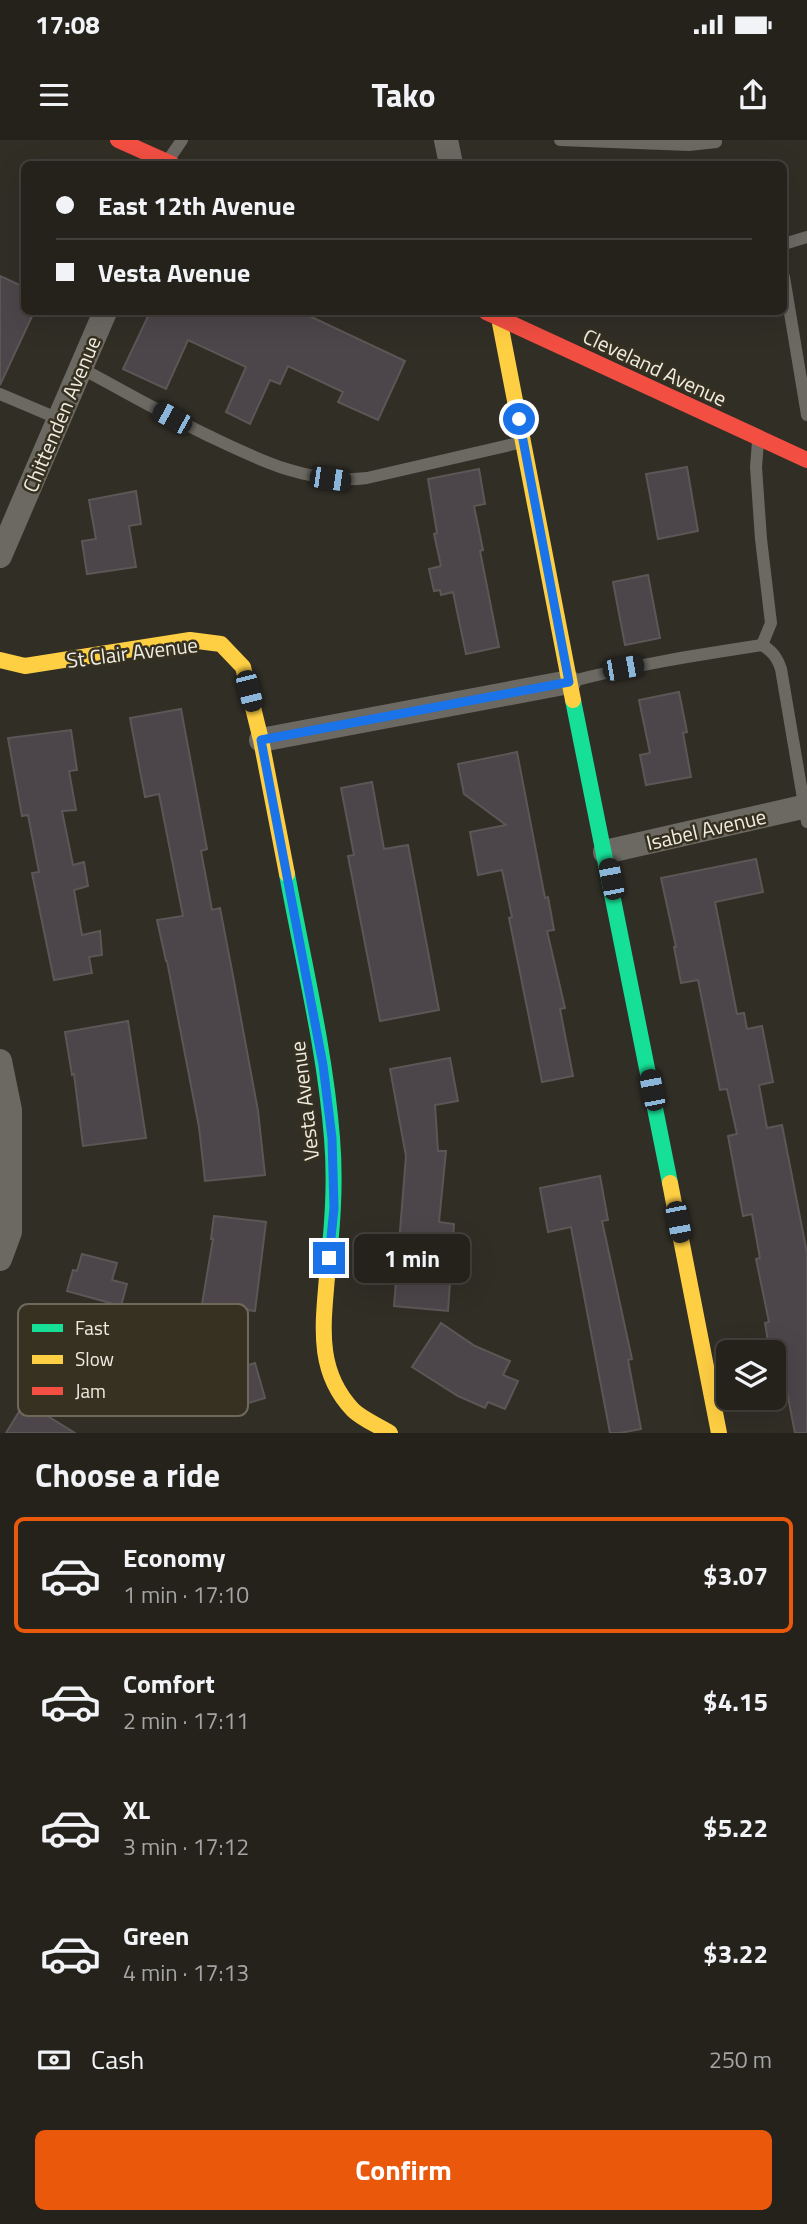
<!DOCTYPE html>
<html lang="en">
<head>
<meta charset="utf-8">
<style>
  body { margin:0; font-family:"Titillium Web",sans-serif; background:#312f29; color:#f1f3f6; height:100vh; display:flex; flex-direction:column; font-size:26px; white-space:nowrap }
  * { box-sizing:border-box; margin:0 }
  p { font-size:23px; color:#a3a4a3 }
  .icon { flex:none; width:38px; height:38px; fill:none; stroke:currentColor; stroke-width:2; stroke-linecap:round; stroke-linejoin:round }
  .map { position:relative; height:1293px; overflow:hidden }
  .panel { display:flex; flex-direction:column; background:#25221c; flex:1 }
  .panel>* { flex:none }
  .top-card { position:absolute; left:21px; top:21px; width:766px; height:154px; border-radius:10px; box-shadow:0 7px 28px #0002,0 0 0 2px #423f3b; display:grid; align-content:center; height:154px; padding:0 35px; background:#25221c }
  .fabs { position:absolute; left:716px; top:1200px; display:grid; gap:14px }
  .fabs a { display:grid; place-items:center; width:70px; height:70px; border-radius:10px; background:#25221c; box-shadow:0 7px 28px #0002,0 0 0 2px #423f3b; font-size:35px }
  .end { position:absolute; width:32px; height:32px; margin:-16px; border:9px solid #1a73e8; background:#fff; box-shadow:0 0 0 4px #fff }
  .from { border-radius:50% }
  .bubble { position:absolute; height:49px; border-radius:10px; background:#25221c; box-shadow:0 7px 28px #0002,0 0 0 2px #423f3b; font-size:23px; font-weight:700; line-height:49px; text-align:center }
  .car { position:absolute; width:21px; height:42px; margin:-21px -10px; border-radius:9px; box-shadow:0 0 5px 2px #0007; background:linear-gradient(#222 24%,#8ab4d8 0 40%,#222 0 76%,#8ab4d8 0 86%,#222 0) }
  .top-card b { display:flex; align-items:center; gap:24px; height:66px; font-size:26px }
  .top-card b+b { border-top:2px solid #423f3b }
  .top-card i { width:18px; height:18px; background:#f1f3f6 }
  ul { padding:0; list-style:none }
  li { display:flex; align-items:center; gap:21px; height:116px; margin:0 14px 10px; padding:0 21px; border:4px solid transparent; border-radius:10px }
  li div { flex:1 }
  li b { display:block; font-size:26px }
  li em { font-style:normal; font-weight:700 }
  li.current { border-color:#ea580c }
  li>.icon { width:63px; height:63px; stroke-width:1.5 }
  h2 { padding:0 35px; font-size:32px; line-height:84px }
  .pay { display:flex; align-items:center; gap:18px; height:77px; padding:0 35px; font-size:26px }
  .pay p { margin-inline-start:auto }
  .cta { display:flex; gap:14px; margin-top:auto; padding:14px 35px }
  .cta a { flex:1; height:80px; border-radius:10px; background:#ea580c; color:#fff; font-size:28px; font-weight:700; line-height:80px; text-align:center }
  .status { display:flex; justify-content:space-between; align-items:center; height:49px; padding:0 35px; background:#25221c; direction:ltr }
  .status svg { height:19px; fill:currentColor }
  header { display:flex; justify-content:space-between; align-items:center; height:91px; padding:0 35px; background:#25221c; font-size:32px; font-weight:700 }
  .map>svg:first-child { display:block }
  .building { fill:#4c4549; stroke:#5b5756; stroke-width:2 }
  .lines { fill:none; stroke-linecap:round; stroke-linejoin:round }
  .lane { stroke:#6b6962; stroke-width:12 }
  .street { stroke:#6b6962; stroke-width:24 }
  .fast { stroke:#16e098; stroke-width:16 }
  .slow { stroke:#ffcf43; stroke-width:16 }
  .jam { stroke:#f24e42; stroke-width:16 }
  .route { stroke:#1a73e8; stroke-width:9 }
  .labels { text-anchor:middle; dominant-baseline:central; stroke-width:5; stroke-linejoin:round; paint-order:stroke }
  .street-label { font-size:21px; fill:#efece2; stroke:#363121 }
  .key { fill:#363121; stroke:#6e695b; stroke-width:2 }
  .key-label { font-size:19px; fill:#efece2 }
</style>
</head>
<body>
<div class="status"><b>17:08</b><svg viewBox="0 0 49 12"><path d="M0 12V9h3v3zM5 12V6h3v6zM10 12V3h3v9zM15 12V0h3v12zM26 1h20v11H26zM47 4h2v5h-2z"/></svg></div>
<header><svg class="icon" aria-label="menu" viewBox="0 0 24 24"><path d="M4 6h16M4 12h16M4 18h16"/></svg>Tako<svg class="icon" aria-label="share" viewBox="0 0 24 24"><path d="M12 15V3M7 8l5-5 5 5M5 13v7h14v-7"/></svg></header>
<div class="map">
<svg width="807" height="1293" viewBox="0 0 807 1293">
  <rect width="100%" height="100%" fill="#312e26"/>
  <g class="building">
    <polygon points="0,136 24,147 24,172 34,172 0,245"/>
    <polygon points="150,172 301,172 405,221 378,280 338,262 343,252 288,226 280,244 270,240 250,284 226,272 246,227 188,200 166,249 123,229"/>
    <polygon points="687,327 698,391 658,399 646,334"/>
    <polygon points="479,329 485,364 474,366 483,410 480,411 499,507 466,514 453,452 441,455 440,450 434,451 429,429 441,426 434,394 437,393 428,339"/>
    <polygon points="136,351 141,384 129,386 136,427 87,434 82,401 96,399 89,360"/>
    <polygon points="648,435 660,498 625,505 613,442"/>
    <polygon points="679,552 687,592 683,593 691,637 646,645 640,615 650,613 639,560"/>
    <polygon points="181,569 207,709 201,711 212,770 220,768 234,841 258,971 265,1035 205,1041 199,987 167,821 166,821 157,780 183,776 159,654 145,657 130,578"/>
    <polygon points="71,590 77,630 69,631 76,670 62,671 73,725 84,722 88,746 74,750 82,795 100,791 102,815 89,817 92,833 54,840 32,733 39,732 28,675 22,676 8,598"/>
    <polygon points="517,612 545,758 548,757 554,790 547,791 565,868 560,869 573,936 542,942 509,778 512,777 502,730 478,735 470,692 506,685 464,654 458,624"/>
    <polygon points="372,642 384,709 408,705 439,870 380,881 348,716 354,715 341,648"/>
    <polygon points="756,719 763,752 715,762 737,874 744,873 747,889 762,886 773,942 759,945 767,988 782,985 807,1113 807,1293 795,1293 780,1216 774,1217 774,1213 770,1213 765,1183 769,1182 756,1119 760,1118 752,1074 743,1076 728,996 737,994 727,949 720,950 698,840 681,843 674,807 676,807 661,738"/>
    <polygon points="128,881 146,998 83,1006 74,934 72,935 65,892"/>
    <polygon points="450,918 458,961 435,965 438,1011 446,1011 439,1082 454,1084 448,1171 394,1166 406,1016 390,929"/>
    <polygon points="600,1036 608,1080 602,1081 632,1219 628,1220 641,1289 620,1293 610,1293 571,1087 548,1092 540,1048"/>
    <polygon points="214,1076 266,1082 255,1171 248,1170 246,1187 215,1181 218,1167 202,1164 213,1099 211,1099"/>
    <polygon points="82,1114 117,1123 112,1140 127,1144 121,1166 67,1151 73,1130 77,1131"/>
    <polygon points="441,1183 475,1206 510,1221 503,1235 518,1241 505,1269 488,1262 485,1268 458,1256 412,1227"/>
    <polygon points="255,1223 265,1258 228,1269 225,1256 211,1260 205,1238"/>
    <polygon points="25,1262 75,1293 6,1293"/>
  </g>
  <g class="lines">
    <g class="lane">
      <polyline points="560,0 689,5 716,2 715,0"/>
      <polyline points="169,19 182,0"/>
      <polyline points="784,104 807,97"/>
      <polyline points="784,137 807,275"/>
      <path d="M81 228C123 251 165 275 209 296 259 320 309 345 367 338L523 302"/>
      <polyline points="0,254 59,279"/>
      <polyline points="758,302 756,327 761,399 771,483 762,505"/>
      <path d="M569 542C633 525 697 515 762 505 772 511 777 517 781 529L807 682"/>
    </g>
    <g class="street">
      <polyline points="446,0 451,24"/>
      <polyline points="0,416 105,172"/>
      <polyline points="261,600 569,542"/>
      <polyline points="605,712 807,666"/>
      <polyline points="0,921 10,970 10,1092 0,1119"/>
    </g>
    <g class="fast">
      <polyline points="573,560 670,1043"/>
      <path d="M287 734C303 821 325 909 332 998 336 1045 332 1090 327 1137"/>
    </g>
    <g class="slow">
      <polyline points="499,178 573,560"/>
      <polyline points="0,520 25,526 190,500 221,504 243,527 261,600 287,734"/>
      <polyline points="670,1043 719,1293"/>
      <path d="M327 1137C323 1186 316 1231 353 1270 362 1279 379 1286 390 1293"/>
    </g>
    <g class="jam">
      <polyline points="118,0 172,24"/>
      <polyline points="486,172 807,320"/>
    </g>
  </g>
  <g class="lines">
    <polyline class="route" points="329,1118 334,1068 332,998 323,925 261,600 569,542 519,279"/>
  </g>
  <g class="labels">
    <g class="street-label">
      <text transform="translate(655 227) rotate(25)">Cleveland Avenue</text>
      <text transform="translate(61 274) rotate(-67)">Chittenden Avenue</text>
      <text transform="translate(132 512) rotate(-7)">St Clair Avenue</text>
      <text transform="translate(706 689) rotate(-13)">Isabel Avenue</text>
      <text transform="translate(304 961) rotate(-97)">Vesta Avenue</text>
    </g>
  </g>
  <rect x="18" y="1164" width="230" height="112" rx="10" class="key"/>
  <rect x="32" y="1184" width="31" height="8" fill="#16e098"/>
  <rect x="32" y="1215" width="31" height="9" fill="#ffcf43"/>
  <rect x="32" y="1247" width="31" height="8" fill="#f24e42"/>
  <g class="key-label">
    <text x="75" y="1195">Fast</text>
    <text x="75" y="1226">Slow</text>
    <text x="75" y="1258">Jam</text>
  </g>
</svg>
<div class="fabs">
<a><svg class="icon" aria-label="layers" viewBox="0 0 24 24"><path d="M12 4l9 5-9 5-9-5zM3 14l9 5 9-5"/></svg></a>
</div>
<i class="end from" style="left:519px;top:279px"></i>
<i class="end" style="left:329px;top:1118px"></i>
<div class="bubble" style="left:354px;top:1094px;width:116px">1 min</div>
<i class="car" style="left:172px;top:278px;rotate:299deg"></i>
<i class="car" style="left:330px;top:339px;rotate:98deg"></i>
<i class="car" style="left:623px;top:528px;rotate:80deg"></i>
<i class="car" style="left:249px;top:551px;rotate:166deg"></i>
<i class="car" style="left:611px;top:739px;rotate:349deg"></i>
<i class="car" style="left:652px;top:950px;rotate:349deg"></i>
<i class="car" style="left:678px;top:1082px;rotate:169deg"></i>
<div class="top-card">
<b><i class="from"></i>East 12th Avenue</b>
<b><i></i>Vesta Avenue</b>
</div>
</div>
<section class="panel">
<h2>Choose a ride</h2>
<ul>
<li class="current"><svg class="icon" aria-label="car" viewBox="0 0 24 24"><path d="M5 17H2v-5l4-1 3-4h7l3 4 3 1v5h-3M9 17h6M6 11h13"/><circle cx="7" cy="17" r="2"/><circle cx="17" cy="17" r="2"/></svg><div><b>Economy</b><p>1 min · 17:10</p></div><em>$3.07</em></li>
<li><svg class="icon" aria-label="car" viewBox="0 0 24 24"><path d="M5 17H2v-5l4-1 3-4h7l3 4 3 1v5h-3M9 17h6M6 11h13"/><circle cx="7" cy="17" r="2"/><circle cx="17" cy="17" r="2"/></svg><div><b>Comfort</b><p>2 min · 17:11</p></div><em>$4.15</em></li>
<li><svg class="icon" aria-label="car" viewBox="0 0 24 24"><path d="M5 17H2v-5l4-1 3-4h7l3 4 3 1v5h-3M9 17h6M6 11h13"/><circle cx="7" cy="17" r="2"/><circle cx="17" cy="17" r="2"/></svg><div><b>XL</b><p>3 min · 17:12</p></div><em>$5.22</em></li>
<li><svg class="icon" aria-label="car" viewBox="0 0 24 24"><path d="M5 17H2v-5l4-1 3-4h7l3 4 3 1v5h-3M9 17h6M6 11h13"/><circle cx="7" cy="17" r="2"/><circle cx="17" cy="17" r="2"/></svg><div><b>Green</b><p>4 min · 17:13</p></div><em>$3.22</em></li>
</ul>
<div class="pay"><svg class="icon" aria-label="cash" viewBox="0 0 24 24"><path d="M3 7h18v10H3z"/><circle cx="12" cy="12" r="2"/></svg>Cash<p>250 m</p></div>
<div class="cta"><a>Confirm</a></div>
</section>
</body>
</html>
